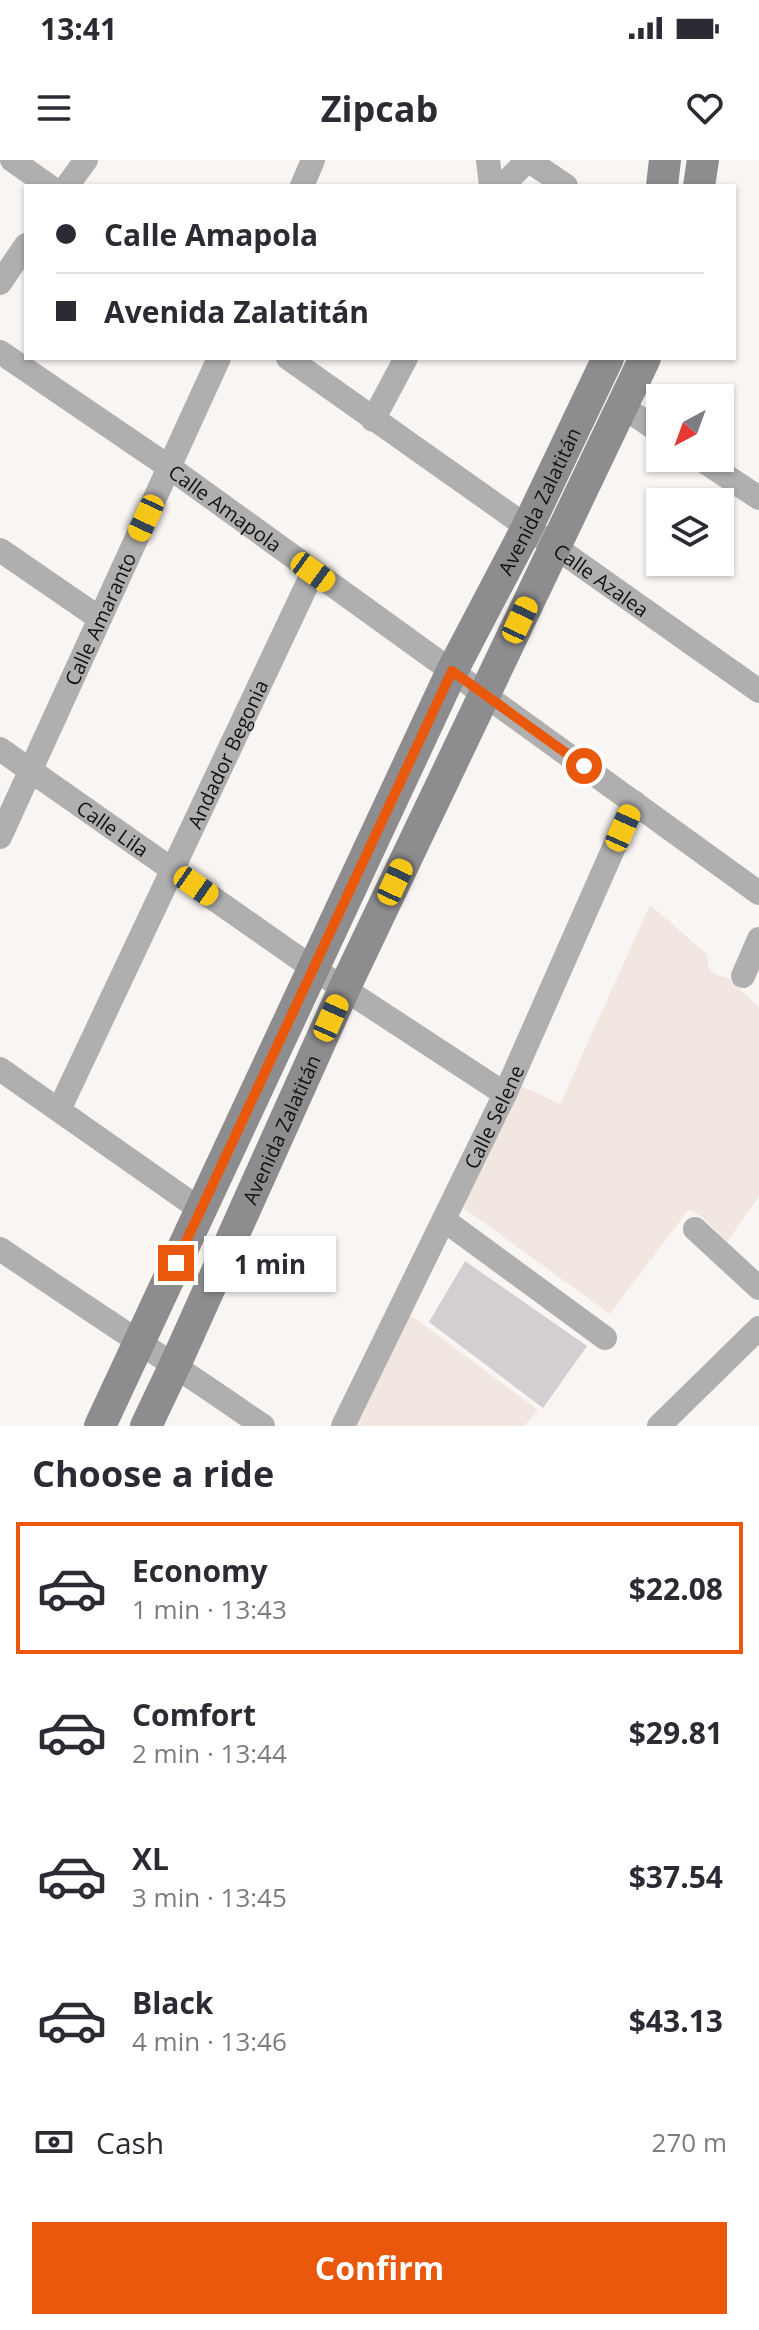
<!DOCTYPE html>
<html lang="en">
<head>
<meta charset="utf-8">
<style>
  body { margin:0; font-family:"Open Sans",sans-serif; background:#f7f7f7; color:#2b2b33; height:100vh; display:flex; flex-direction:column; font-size:30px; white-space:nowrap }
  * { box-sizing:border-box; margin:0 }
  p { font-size:26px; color:#7c7c81 }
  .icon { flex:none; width:44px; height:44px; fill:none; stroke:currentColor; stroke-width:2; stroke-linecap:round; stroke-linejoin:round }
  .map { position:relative; height:1266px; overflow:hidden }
  .details { display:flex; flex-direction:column; background:#fff; flex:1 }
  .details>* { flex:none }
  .top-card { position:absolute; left:24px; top:24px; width:712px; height:176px; border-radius:0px; box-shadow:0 2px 6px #0004; display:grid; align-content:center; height:176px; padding:0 32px; background:#fff }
  .needle { width:52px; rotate:221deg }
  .fabs { position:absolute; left:646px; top:224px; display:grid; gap:16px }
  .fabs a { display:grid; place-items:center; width:88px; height:88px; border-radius:0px; background:#fff; box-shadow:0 2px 6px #0004; font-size:40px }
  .end { position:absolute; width:36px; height:36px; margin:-18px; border:10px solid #ea580c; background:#fff; box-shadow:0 0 0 4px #fff }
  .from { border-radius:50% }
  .bubble { position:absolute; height:56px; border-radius:0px; background:#fff; box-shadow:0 2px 6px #0004; font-size:26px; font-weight:700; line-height:56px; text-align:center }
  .car { position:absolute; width:24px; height:48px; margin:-24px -12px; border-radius:10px; box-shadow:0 0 6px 2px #0007; background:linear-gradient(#f5c518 24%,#345 0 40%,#f5c518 0 76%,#345 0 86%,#f5c518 0) }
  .top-card b { display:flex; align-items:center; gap:28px; height:76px; font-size:30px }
  .top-card b+b { border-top:2px solid #e1e1e2 }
  .top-card i { width:20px; height:20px; background:#2b2b33 }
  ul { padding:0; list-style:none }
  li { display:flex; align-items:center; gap:24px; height:132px; margin:0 16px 12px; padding:0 16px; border:4px solid transparent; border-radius:0px }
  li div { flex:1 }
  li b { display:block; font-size:30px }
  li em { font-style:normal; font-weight:700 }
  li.active { border-color:#ea580c }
  li>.icon { width:72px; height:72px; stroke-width:1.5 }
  h2 { padding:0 32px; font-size:36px; line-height:96px }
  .pay { display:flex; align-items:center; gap:20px; height:88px; padding:0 32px; font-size:30px }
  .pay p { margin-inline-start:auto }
  .cta { display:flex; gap:16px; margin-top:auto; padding:16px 32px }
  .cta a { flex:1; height:92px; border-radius:0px; background:#ea580c; color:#fff; font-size:32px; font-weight:700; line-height:92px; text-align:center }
  .status { display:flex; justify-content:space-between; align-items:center; height:56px; padding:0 40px; background:#fff; direction:ltr }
  .status svg { height:22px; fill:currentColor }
  header { display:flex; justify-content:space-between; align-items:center; height:104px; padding:0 32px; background:#fff; font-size:36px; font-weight:700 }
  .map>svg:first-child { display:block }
  .built { fill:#f1e6e0 }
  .building { fill:#d2ced1 }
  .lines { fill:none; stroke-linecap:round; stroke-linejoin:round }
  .street { stroke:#b0afb0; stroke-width:24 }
  .secondary { stroke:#8d8d8f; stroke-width:32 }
  .route { stroke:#ea580c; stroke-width:10 }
  .labels { text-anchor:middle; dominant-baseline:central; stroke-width:6; stroke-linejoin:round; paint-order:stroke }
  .street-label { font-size:20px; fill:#131211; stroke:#fff }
</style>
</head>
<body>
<div class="status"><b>13:41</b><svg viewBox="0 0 49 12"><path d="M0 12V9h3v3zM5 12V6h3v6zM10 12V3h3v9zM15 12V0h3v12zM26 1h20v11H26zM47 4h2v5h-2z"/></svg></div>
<header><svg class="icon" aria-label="menu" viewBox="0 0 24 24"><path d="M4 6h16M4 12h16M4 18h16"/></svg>Zipcab<svg class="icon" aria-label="heart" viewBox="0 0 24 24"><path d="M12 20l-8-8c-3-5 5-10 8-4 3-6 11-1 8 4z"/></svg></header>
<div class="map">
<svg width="759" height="1266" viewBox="0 0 759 1266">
  <rect width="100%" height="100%" fill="#f9f5f3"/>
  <g class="built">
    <polygon points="650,745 708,795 708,807 716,815 728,818 759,847 759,1036 727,1082 702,1057 689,1049 610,1154 458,1044 517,924 560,944"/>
    <polygon points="409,1154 538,1250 524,1266 355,1266"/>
  </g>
  <polygon class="building" points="465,1101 587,1186 543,1248 429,1162"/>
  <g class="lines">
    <g class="street">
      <polyline points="12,0 49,26"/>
      <polyline points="488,0 491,26"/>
      <polyline points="67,26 86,0"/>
      <polyline points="302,26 313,0"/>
      <polyline points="502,26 528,0 566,26"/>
      <polyline points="0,123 26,85"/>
      <path id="s1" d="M0 192 169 307 759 733"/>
      <path id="s2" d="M288 198 759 531"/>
      <polyline points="622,246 660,272"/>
      <polyline points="373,260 406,198"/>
      <polyline points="699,298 759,338"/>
      <polyline points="0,390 99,458"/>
      <path id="s3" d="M0 589 314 809 505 934"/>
      <path id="s4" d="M0 677 219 198"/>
      <polyline points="743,816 759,779"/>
      <polyline points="0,909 201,1050"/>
      <path id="s5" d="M59 950 313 412"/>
      <polyline points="444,1060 605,1178"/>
      <polyline points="695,1069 759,1128"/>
      <path d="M0 1089C87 1148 176 1206 263 1266"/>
      <path id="s6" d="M343 1266 505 934 634 642"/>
      <polyline points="659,1266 759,1168"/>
    </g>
    <g class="secondary">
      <polyline points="662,26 665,0"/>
      <polyline points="699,26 703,0"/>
      <path id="s7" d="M100 1266 452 511 527 368 608 198"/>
      <path id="s8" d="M146 1266 175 1205 344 829 645 198"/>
    </g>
  </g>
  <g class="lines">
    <polyline class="route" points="176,1103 452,511 584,606"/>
  </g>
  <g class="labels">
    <g class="street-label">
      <text stroke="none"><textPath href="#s7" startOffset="1024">Avenida Zalatitán</textPath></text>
      <text stroke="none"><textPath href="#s1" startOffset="274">Calle Amapola</textPath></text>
      <text stroke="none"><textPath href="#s2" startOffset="384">Calle Azalea</textPath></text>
      <text stroke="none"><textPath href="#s4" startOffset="240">Calle Amaranto</textPath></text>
      <text stroke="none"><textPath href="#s5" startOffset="394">Andador Begonia</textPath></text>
      <text stroke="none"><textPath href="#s3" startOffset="138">Calle Lila</textPath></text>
      <text stroke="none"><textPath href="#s6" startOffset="344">Calle Selene</textPath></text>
      <text stroke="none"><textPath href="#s8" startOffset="326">Avenida Zalatitán</textPath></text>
    </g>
  </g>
</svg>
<div class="fabs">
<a><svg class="needle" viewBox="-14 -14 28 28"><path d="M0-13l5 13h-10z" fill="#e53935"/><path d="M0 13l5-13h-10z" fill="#7c7c81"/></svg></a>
<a><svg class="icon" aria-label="layers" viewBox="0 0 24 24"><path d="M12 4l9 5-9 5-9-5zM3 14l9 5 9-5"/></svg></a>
</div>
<i class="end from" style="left:584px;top:606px"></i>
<i class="end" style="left:176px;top:1103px"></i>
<div class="bubble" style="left:204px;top:1076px;width:132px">1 min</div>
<i class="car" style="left:146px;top:358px;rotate:205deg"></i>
<i class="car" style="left:313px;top:412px;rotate:126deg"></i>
<i class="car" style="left:520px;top:460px;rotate:25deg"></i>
<i class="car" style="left:623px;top:668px;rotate:24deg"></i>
<i class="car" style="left:395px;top:722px;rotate:25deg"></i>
<i class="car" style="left:196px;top:726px;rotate:125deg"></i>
<i class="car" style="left:331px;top:858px;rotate:24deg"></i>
<div class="top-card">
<b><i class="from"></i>Calle Amapola</b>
<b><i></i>Avenida Zalatitán</b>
</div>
</div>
<section class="details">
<h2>Choose a ride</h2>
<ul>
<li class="active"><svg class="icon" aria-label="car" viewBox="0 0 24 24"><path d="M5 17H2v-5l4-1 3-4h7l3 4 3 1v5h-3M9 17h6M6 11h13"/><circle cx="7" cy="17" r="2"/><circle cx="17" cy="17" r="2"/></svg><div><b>Economy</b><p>1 min · 13:43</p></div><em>$22.08</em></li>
<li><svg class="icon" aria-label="car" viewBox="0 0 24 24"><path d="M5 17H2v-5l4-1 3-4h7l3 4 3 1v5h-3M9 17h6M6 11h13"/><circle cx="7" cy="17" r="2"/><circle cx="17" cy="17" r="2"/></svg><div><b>Comfort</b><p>2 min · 13:44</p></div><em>$29.81</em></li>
<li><svg class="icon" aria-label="car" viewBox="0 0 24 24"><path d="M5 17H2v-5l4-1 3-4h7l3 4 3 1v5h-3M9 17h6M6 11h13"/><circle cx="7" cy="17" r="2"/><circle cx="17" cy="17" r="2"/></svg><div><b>XL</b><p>3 min · 13:45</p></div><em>$37.54</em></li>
<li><svg class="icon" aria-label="car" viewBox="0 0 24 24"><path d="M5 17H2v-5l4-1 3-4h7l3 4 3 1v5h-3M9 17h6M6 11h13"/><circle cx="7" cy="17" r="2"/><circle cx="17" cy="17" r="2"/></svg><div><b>Black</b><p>4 min · 13:46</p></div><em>$43.13</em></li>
</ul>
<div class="pay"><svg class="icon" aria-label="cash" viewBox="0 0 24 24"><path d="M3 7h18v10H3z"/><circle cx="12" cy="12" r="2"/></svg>Cash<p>270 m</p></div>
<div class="cta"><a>Confirm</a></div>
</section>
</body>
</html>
